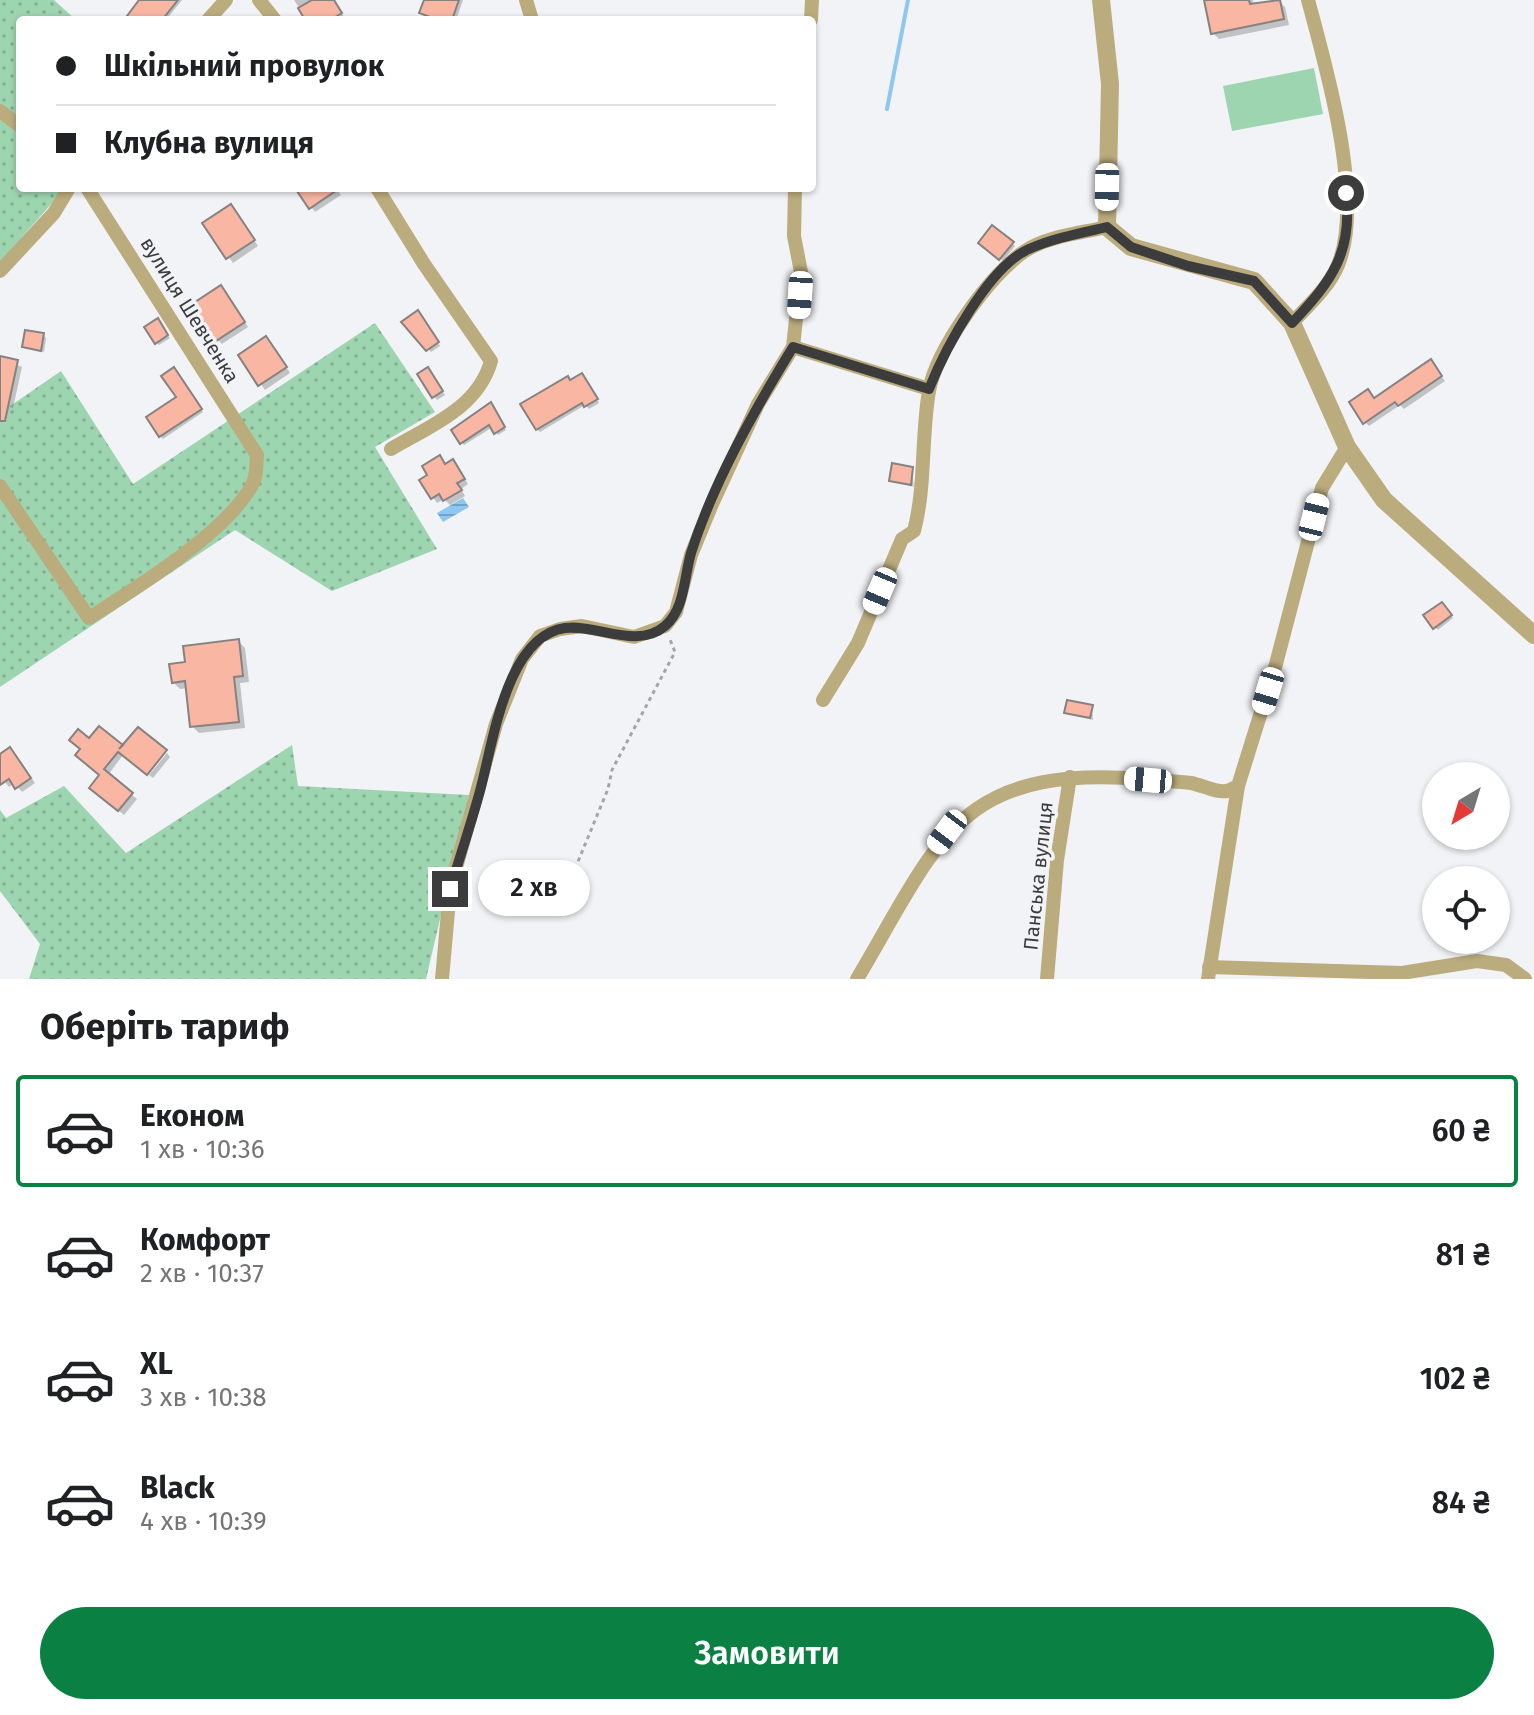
<!DOCTYPE html>
<html lang="uk">
<head>
<meta charset="utf-8">
<style>
  body { margin:0; font-family:"Fira Sans",sans-serif; background:#f6f6f6; color:#202124; height:100vh; display:flex; flex-direction:column; font-size:30px; white-space:nowrap }
  * { box-sizing:border-box; margin:0 }
  p { font-size:26px; color:#757577 }
  .icon { flex:none; width:44px; height:44px; fill:none; stroke:currentColor; stroke-width:2; stroke-linecap:round; stroke-linejoin:round }
  .map { position:relative; height:979px; overflow:hidden }
  .sheet { display:flex; flex-direction:column; background:#fff; flex:1 }
  .sheet>* { flex:none }
  .top-card { position:absolute; left:16px; top:16px; width:800px; height:176px; border-radius:8px; box-shadow:0 2px 6px #0004; display:grid; align-content:center; height:176px; padding:0 40px; background:#fff }
  .needle { width:52px; rotate:218deg }
  .fabs { position:absolute; left:1422px; top:762px; display:grid; gap:16px }
  .fabs a { display:grid; place-items:center; width:88px; height:88px; border-radius:50%; background:#fff; box-shadow:0 2px 6px #0004; font-size:40px }
  .end { position:absolute; width:36px; height:36px; margin:-18px; border:10px solid #3c3c3d; background:#fff; box-shadow:0 0 0 4px #fff }
  .from { border-radius:50% }
  .bubble { position:absolute; height:56px; border-radius:28px; background:#fff; box-shadow:0 2px 6px #0004; font-size:26px; font-weight:600; line-height:56px; text-align:center }
  .car { position:absolute; width:24px; height:48px; margin:-24px -12px; border-radius:10px; box-shadow:0 0 6px 2px #0007; background:linear-gradient(#fff 24%,#345 0 40%,#fff 0 76%,#345 0 86%,#fff 0) }
  .top-card b { display:flex; align-items:center; gap:28px; height:76px; font-size:30px }
  .top-card b+b { border-top:2px solid #e0e0e0 }
  .top-card i { width:20px; height:20px; background:#202124 }
  ul { padding:0; list-style:none }
  li { display:flex; align-items:center; gap:24px; height:112px; margin:0 16px 12px; padding:0 24px; border:4px solid transparent; border-radius:8px }
  li div { flex:1 }
  li b { display:block; font-size:30px }
  li em { font-style:normal; font-weight:600 }
  li.current { border-color:#0b8043 }
  li>.icon { width:72px; height:72px; stroke-width:1.5 }
  h2 { padding:0 40px; font-size:36px; line-height:96px }
  .primary-button { display:flex; gap:16px; margin-top:auto; padding:16px 40px }
  .primary-button a { flex:1; height:92px; border-radius:48px; background:#0b8043; color:#fff; font-size:32px; font-weight:600; line-height:92px; text-align:center }
  .map>svg:first-child { display:block }
  .grass { fill:url(#grass-dots) }
  .garden { fill:#9ed5b1 }
  .water { fill:url(#water-rules) }
  .shadow { fill:#0003 }
  .lines { fill:none; stroke-linecap:round; stroke-linejoin:round }
  .stream { stroke:#8ec7ef; stroke-width:4 }
  .building { fill:#f8b6a3; stroke:#858281; stroke-width:2 }
  .path { stroke:#a5a5a7; stroke-width:3; stroke-dasharray:4 4; stroke-linecap:butt }
  .minor { stroke:#bbac7e; stroke-width:14 }
  .tertiary { stroke:#bbac7e; stroke-width:18 }
  .route { stroke:#3c3c3d; stroke-width:10 }
  .labels { text-anchor:middle; dominant-baseline:central; stroke-width:7; stroke-linejoin:round; paint-order:stroke }
  .street-label { font-size:20px; fill:#3c3c3d; stroke:#f2f3f6 }
</style>
</head>
<body>
<div class="map">
<svg width="1534" height="979" viewBox="0 0 1534 979">
  <defs>
    <pattern id="grass-dots" width="8" height="8" patternUnits="userSpaceOnUse" patternTransform="scale(2)"><rect width="8" height="8" fill="#9ed5b1"/><path d="M2 2h.1M6 6h.1" fill="none" stroke="#82ae91" stroke-width="1.8" stroke-linecap="round"/></pattern>
    <pattern id="water-rules" width="6" height="5" patternUnits="userSpaceOnUse" patternTransform="scale(2)"><rect width="6" height="5" fill="#8ec7ef"/><path d="M0 2.5h6" fill="none" stroke="#75a3c3"/></pattern>
  </defs>
  <rect width="100%" height="100%" fill="#f2f3f6"/>
  <g class="grass">
    <polygon points="0,0 54,0 76,20 20,20 20,188 61,188 61,193 0,262"/>
    <polygon points="375,323 435,412 375,447 437,549 332,591 235,530 0,687 0,413 61,371 133,484"/>
    <polygon points="292,745 298,786 469,795 426,979 29,979 40,944 0,891 0,810 6,818 64,786 126,853"/>
  </g>
  <polygon class="garden" points="1314,68 1323,114 1232,131 1223,86"/>
  <polygon class="water" points="463,498 469,507 443,522 437,513"/>
  <g class="shadow">
    <polygon points="141,0 182,0 166,20 126,20"/>
    <polygon points="294,0 334,0 344,17 307,20"/>
    <polygon points="426,0 463,0 456,20 424,16 421,13"/>
    <polygon points="1206,0 1253,0 1254,6 1279,1 1285,7 1289,25 1219,39 1213,33"/>
    <polygon points="297,188 336,188 341,195 315,212"/>
    <polygon points="235,211 258,246 233,263 205,223"/>
    <polygon points="993,228 1015,246 1003,261 980,243"/>
    <polygon points="225,293 248,327 222,344 217,339"/>
    <polygon points="421,316 440,346 431,352 404,322"/>
    <polygon points="160,323 170,338 159,345 156,342"/>
    <polygon points="43,335 46,338 44,352 24,346"/>
    <polygon points="271,343 290,373 265,390 240,355"/>
    <polygon points="0,358 22,367 13,408 0,404"/>
    <polygon points="1434,366 1445,381 1404,409 1400,405 1369,426 1365,422 1375,400"/>
    <polygon points="177,372 203,412 163,439 160,436 178,398"/>
    <polygon points="430,372 445,395 437,400 419,375"/>
    <polygon points="585,378 599,403 589,409 585,405 540,432 537,429 571,382"/>
    <polygon points="493,407 506,430 498,435 493,427 464,445 462,442"/>
    <polygon points="440,457 447,465 457,467 468,484 461,489 465,496 450,505 444,499 437,503 422,480 430,475"/>
    <polygon points="912,469 914,487 891,480"/>
    <polygon points="1444,607 1453,618 1438,630 1435,627"/>
    <polygon points="238,641 245,648 249,682 240,683 245,728 199,733 192,726 188,688 180,689 173,682 187,664"/>
    <polygon points="1092,707 1093,720 1066,712"/>
    <polygon points="89,741 123,748 123,755 108,775 137,799 124,815 96,792 101,775"/>
    <polygon points="167,753 170,757 153,778 149,775"/>
    <polygon points="15,754 35,783 22,792 14,783 9,787 0,776 0,756"/>
  </g>
  <g class="lines">
    <polyline class="stream" points="887,109 908,0"/>
  </g>
  <g class="building">
    <polygon points="139,0 178,0 162,20 124,20"/>
    <polygon points="312,0 334,0 342,13 330,20 305,20 298,8"/>
    <polygon points="424,0 459,0 452,20 438,20 419,13"/>
    <polygon points="1204,0 1249,0 1250,4 1280,0 1284,19 1211,34"/>
    <polygon points="295,188 340,188 309,209"/>
    <polygon points="231,204 255,240 226,259 202,223"/>
    <polygon points="992,225 1014,242 999,260 978,243"/>
    <polygon points="221,285 245,322 216,341 192,304"/>
    <polygon points="418,310 439,342 426,351 401,322"/>
    <polygon points="158,318 168,335 155,344 144,327"/>
    <polygon points="25,330 44,333 41,351 22,347"/>
    <polygon points="266,336 287,367 258,386 238,355"/>
    <polygon points="0,356 18,360 5,421 0,421"/>
    <polygon points="1431,359 1442,376 1398,406 1395,402 1363,424 1349,402 1368,389 1374,398"/>
    <polygon points="174,367 202,409 159,437 146,417 176,397 161,376"/>
    <polygon points="428,367 443,391 432,398 417,374"/>
    <polygon points="582,373 598,399 584,407 582,403 536,430 520,404 568,376 570,380"/>
    <polygon points="491,402 505,427 494,434 489,425 460,444 451,430"/>
    <polygon points="440,455 445,464 453,459 465,479 457,483 462,490 443,501 439,494 431,499 419,480 427,475 422,466"/>
    <polygon points="892,463 913,467 911,485 889,481"/>
    <polygon points="1442,602 1452,615 1433,629 1423,615"/>
    <polygon points="239,639 243,676 234,677 239,722 190,727 185,681 172,683 169,664 185,662 183,646"/>
    <polygon points="1067,700 1093,705 1090,718 1064,713"/>
    <polygon points="99,726 123,745 119,749 138,727 167,750 147,775 118,752 104,769 133,793 118,811 89,788 99,775 75,755 80,749 69,740 78,729 89,738"/>
    <polygon points="10,747 31,778 15,789 9,779 0,785 0,754"/>
  </g>
  <g class="lines">
    <polyline class="path" points="572,876 608,789 612,770 675,652 669,637"/>
    <g class="minor">
      <polyline points="259,0 275,20"/>
      <polyline points="526,0 532,20"/>
      <polyline points="208,20 226,0"/>
      <polyline points="811,20 812,0"/>
      <polyline points="0,111 20,126"/>
      <path d="M377 188 424 264 491 361C478 408 430 426 391 449"/>
      <polyline points="0,271 54,213 69,188"/>
      <path d="M1292 323C1308 306 1329 287 1338 265 1365 200 1326 67 1308 0"/>
      <polyline points="793,347 929,389"/>
      <path d="M0 486 89 618C136 588 226 533 252 485 257 477 256 465 257 455L87 188"/>
      <path d="M823 700 858 643 902 539 914 531C926 485 921 437 929 391 936 350 990 274 1025 251 1047 236 1082 233 1107 227"/>
      <polyline points="1209,967 1402,973 1477,961 1506,965 1525,979"/>
      <polyline points="442,979 450,889 496,724 522,659 540,636 560,629 582,626 634,637 665,626 676,612 691,555 712,504 758,404 793,347 801,272 794,236 795,188"/>
      <path d="M857 979C940 839 957 765 1143 779 1159 781 1175 781 1191 783 1202 785 1216 793 1227 791 1231 790 1234 788 1238 786L1276 664 1322 488 1347 447"/>
      <polyline points="1047,979 1057,860 1070,777"/>
      <polyline points="1208,979 1238,786"/>
    </g>
    <polyline class="tertiary" points="1101,0 1110,84 1107,227 1131,247 1254,281 1292,323 1347,447 1384,500 1534,635"/>
  </g>
  <g class="lines">
    <path class="route" d="M450 889C460 857 471 824 480 791 493 744 506 636 565 628 597 624 637 650 665 626 685 609 684 577 691 553 714 481 754 411 793 347L929 389C945 349 989 266 1029 249 1054 238 1081 233 1107 227L1131 247 1188 266 1254 281 1292 323C1332 281 1353 252 1346 193"/>
  </g>
  <g class="labels">
    <g class="street-label">
      <text transform="translate(190 310) rotate(58)">вулиця Шевченка</text>
      <text transform="translate(1038 876) rotate(-84)">Панська вулиця</text>
    </g>
  </g>
</svg>
<div class="fabs">
<a><svg class="needle" viewBox="-14 -14 28 28"><path d="M0-13l5 13h-10z" fill="#e53935"/><path d="M0 13l5-13h-10z" fill="#757577"/></svg></a>
<a><svg class="icon" aria-label="locate" viewBox="0 0 24 24"><circle cx="12" cy="12" r="6"/><path d="M12 2v4M12 18v4M2 12h4M18 12h4"/></svg></a>
</div>
<i class="end from" style="left:1346px;top:193px"></i>
<i class="end" style="left:450px;top:889px"></i>
<div class="bubble" style="left:478px;top:860px;width:112px">2 хв</div>
<i class="car" style="left:1107px;top:187px;rotate:181deg"></i>
<i class="car" style="left:800px;top:295px;rotate:184deg"></i>
<i class="car" style="left:1314px;top:517px;rotate:14deg"></i>
<i class="car" style="left:880px;top:591px;rotate:203deg"></i>
<i class="car" style="left:1268px;top:691px;rotate:197deg"></i>
<i class="car" style="left:1148px;top:780px;rotate:275deg"></i>
<i class="car" style="left:947px;top:832px;rotate:217deg"></i>
<div class="top-card">
<b><i class="from"></i>Шкільний провулок</b>
<b><i></i>Клубна вулиця</b>
</div>
</div>
<section class="sheet">
<h2>Оберіть тариф</h2>
<ul>
<li class="current"><svg class="icon" aria-label="car" viewBox="0 0 24 24"><path d="M5 17H2v-5l4-1 3-4h7l3 4 3 1v5h-3M9 17h6M6 11h13"/><circle cx="7" cy="17" r="2"/><circle cx="17" cy="17" r="2"/></svg><div><b>Економ</b><p>1 хв · 10:36</p></div><em>60 ₴</em></li>
<li><svg class="icon" aria-label="car" viewBox="0 0 24 24"><path d="M5 17H2v-5l4-1 3-4h7l3 4 3 1v5h-3M9 17h6M6 11h13"/><circle cx="7" cy="17" r="2"/><circle cx="17" cy="17" r="2"/></svg><div><b>Комфорт</b><p>2 хв · 10:37</p></div><em>81 ₴</em></li>
<li><svg class="icon" aria-label="car" viewBox="0 0 24 24"><path d="M5 17H2v-5l4-1 3-4h7l3 4 3 1v5h-3M9 17h6M6 11h13"/><circle cx="7" cy="17" r="2"/><circle cx="17" cy="17" r="2"/></svg><div><b>XL</b><p>3 хв · 10:38</p></div><em>102 ₴</em></li>
<li><svg class="icon" aria-label="car" viewBox="0 0 24 24"><path d="M5 17H2v-5l4-1 3-4h7l3 4 3 1v5h-3M9 17h6M6 11h13"/><circle cx="7" cy="17" r="2"/><circle cx="17" cy="17" r="2"/></svg><div><b>Black</b><p>4 хв · 10:39</p></div><em>84 ₴</em></li>
</ul>
<div class="primary-button"><a>Замовити</a></div>
</section>
</body>
</html>
